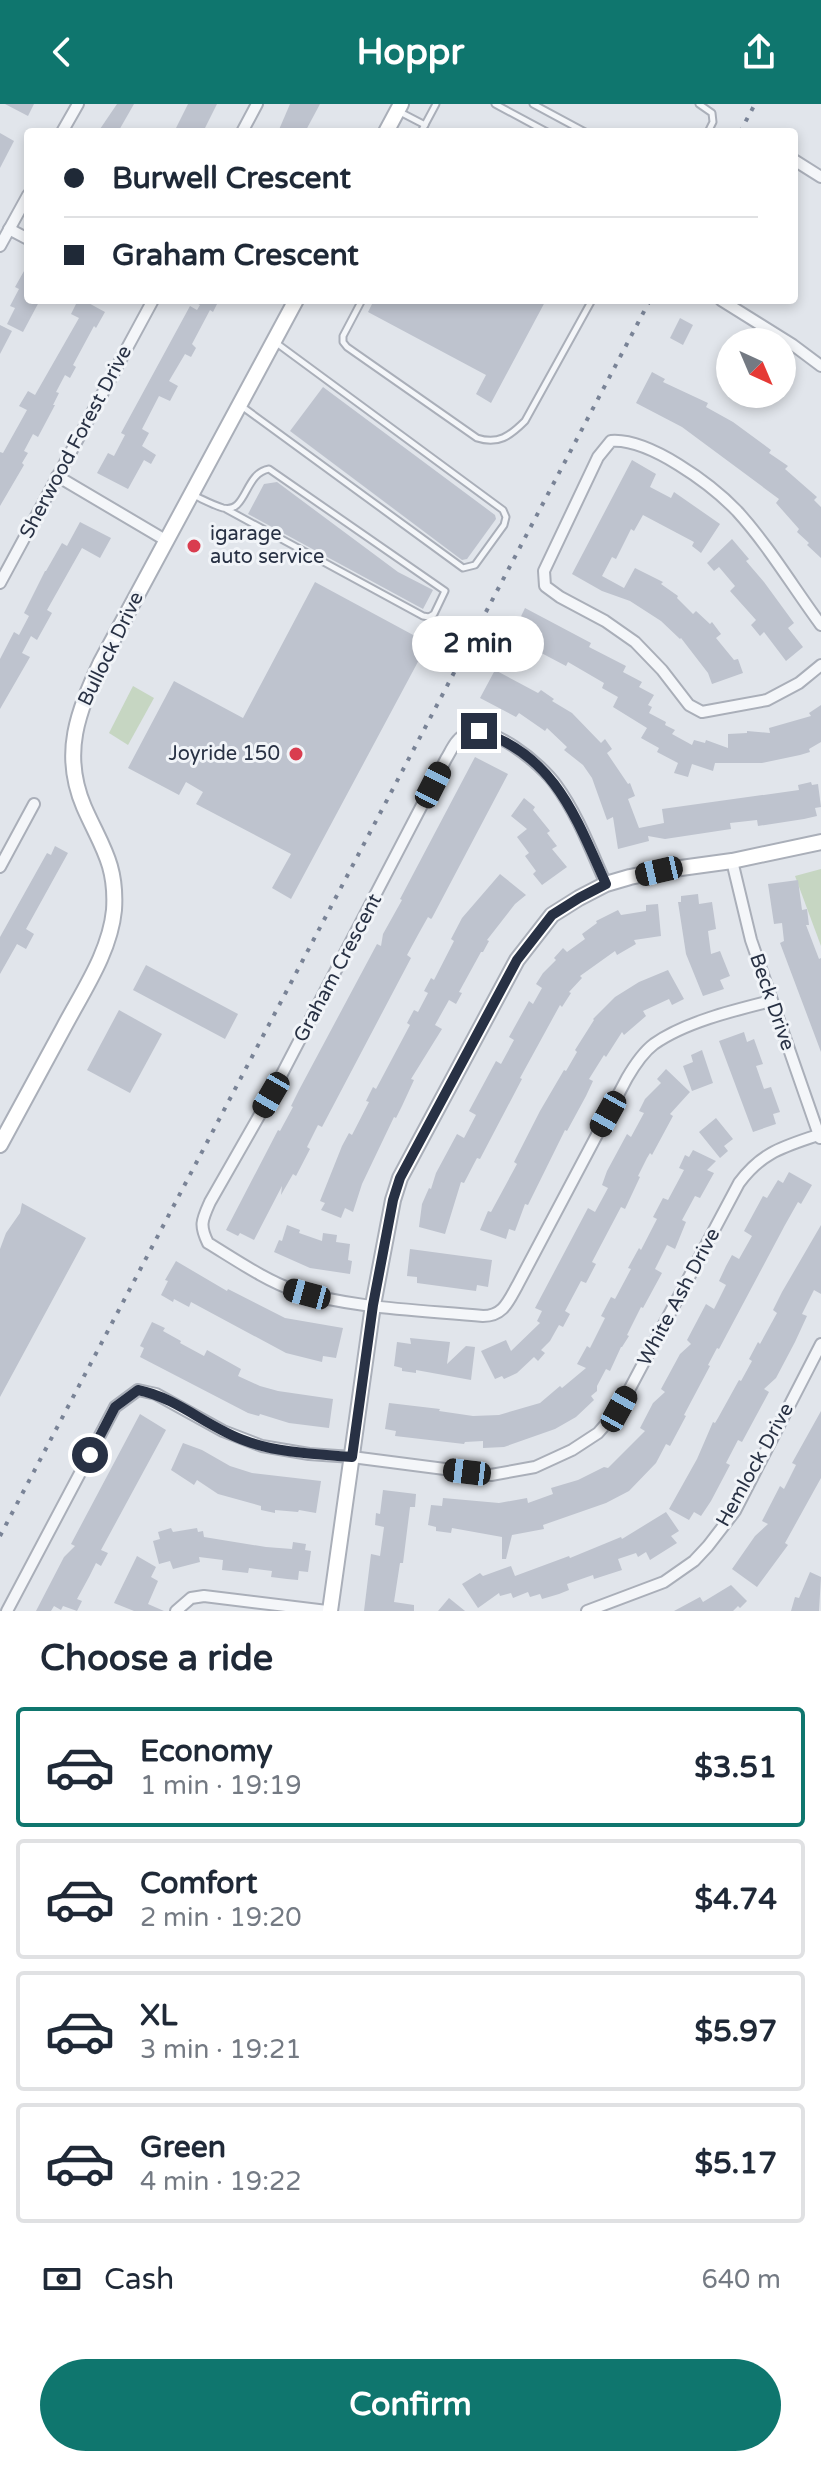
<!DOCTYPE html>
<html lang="en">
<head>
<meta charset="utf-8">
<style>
  body { margin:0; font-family:"Varela Round",sans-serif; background:#f2f2f3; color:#1f2937; height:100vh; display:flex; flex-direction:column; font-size:30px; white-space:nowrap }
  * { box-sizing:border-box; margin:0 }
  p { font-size:26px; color:#747a83 }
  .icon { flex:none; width:44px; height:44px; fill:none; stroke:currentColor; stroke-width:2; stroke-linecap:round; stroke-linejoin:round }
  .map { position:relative; height:1507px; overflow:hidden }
  .sheet { display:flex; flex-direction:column; background:#fff; flex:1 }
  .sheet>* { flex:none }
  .guide { position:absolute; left:24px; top:24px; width:774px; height:176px; border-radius:8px; box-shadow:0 4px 12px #0003; display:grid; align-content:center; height:176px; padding:0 40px; background:#fff }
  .needle { width:52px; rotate:136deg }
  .tools { position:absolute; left:716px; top:224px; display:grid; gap:16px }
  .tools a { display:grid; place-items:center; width:80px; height:80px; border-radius:50%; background:#fff; box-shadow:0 4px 12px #0003; font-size:40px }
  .end { position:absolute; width:36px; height:36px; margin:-18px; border:10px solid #283144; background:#fff; box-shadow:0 0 0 4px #fff }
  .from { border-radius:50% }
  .bubble { position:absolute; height:56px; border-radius:28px; background:#fff; box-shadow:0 4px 12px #0003; font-size:26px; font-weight:700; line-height:56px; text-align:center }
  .car { position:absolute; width:24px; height:48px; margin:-24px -12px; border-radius:10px; box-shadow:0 0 6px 2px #0007; background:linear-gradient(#222 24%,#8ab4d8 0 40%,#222 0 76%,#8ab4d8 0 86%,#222 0) }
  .guide b { display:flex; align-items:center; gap:28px; height:76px; font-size:30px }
  .guide b+b { border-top:2px solid #e0e1e3 }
  .guide i { width:20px; height:20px; background:#1f2937 }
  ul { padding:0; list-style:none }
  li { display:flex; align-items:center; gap:24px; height:120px; margin:0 16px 12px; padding:0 24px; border:4px solid #e0e1e3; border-radius:8px }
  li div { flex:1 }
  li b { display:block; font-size:30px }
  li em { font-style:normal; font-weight:700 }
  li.on { border-color:#0f766e }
  li>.icon { width:72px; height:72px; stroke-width:1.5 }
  h2 { padding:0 40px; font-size:36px; line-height:96px }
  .pay { display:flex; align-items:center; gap:20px; height:88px; padding:0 40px; font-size:30px }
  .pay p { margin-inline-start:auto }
  .button { display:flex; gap:16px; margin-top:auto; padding:16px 40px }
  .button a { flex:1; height:92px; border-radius:48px; background:#0f766e; color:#fff; font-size:32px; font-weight:700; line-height:92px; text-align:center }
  header { display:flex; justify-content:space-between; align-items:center; height:104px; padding:0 40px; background:#0f766e; color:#fff; font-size:36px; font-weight:700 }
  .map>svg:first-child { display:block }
  .green { fill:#c6d6c2 }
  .building { fill:#bec3ce }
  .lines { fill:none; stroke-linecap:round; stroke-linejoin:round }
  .lane-casing { stroke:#aaafb9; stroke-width:9 }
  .street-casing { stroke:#aaafb9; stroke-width:14 }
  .secondary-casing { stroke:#aaafb9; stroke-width:18 }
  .lane { stroke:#f4f6f9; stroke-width:5 }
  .street { stroke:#f4f6f9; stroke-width:10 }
  .secondary { stroke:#fff; stroke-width:14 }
  .rail { stroke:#798396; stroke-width:4; stroke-dasharray:4 8; stroke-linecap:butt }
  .route { stroke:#283144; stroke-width:10 }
  .poi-dot { fill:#d93d4f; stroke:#f1f4f8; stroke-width:3 }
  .labels { text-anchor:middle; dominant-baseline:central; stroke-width:6; stroke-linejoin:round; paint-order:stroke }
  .street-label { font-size:20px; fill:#283144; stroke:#f1f4f8 }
  .poi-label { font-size:20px; fill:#283144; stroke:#f1f4f8; text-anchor:start }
</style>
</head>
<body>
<header><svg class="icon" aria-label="back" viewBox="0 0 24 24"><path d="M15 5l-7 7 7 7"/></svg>Hoppr<svg class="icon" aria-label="share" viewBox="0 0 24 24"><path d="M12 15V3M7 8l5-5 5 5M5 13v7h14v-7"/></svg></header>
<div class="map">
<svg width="821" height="1507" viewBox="0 0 821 1507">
  <rect width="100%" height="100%" fill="#e1e5eb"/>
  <g class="green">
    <polygon points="133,582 154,594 128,641 109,629"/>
    <polygon points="821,765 821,842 795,772"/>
  </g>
  <g class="building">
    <polygon points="5,0 34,0 28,12"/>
    <polygon points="117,0 134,0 118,28 98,28"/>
    <polygon points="188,0 217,0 203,28 174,28"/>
    <polygon points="290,0 320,0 305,28 278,28"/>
    <polygon points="0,29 14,37 0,64"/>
    <polygon points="28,160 28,196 40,196 23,228 7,220 15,204 10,202 19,185 15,183"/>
    <polygon points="78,196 83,196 105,208 96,224 94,222 73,261 76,263 70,274 65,271 56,288 59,289 53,301 55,301 38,333 33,330 24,347 28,349 22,359 24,361 0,402 0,348 3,349 27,306 19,302 28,287 35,291 79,214 71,210"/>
    <polygon points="191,196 219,196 213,208 210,206 192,240 196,244 191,253 185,250 169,277 178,282 170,297 159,292 142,325 149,329 142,342 156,351 151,360 144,356 128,385 97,369 108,349 114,352 125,331 121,329 190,202 197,206 200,201"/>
    <polygon points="374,196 546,196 491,299 476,290 486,271 368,208"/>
    <polygon points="680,214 693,221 683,241 670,234"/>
    <polygon points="0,221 12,227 0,250"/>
    <polygon points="652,268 665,275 663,278 708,299 706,303 733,318 771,346 769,349 788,362 785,365 817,393 814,396 821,403 821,454 807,441 809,439 797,428 799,425 776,399 779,395 682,323 636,299"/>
    <polygon points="323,283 495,411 496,415 467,455 462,456 290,327"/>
    <polygon points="632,356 656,370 650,383 671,394 674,388 720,420 701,449 692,442 694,438 643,411 634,427 631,425 616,455 612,453 602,472 624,484 635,464 663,478 661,480 678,492 677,494 693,510 696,507 710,520 712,518 721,530 716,534 734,556 738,555 743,569 712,580 708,569 681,534 680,535 661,517 630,497 602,487 572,470"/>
    <polygon points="277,378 398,468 433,486 423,505 248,410 264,380"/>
    <polygon points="80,418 111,434 100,454 82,444 47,506 52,509 37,536 31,532 22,549 30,553 0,605 0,555 14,528 19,531 29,512 24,509 45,467 46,467 62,439 67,442"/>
    <polygon points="732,435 749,455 746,457 764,478 794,519 788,524 803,543 786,557 764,528 760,532 751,521 756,516 730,487 735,482 719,463 714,467 707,459"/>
    <polygon points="315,478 428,539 291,795 272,784 291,750 196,700 203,688 186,678 179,691 128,664 174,577 243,614"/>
    <polygon points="525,504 591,539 589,543 626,562 623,568 642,578 639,583 654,591 648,601 652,603 649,609 666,618 665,621 675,626 672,630 692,641 694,636 705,639 706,636 728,644 728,630 747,629 747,627 770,629 769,624 811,612 809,609 821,601 821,638 809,645 810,648 800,651 762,659 715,659 713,667 692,660 688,673 674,669 678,659 657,648 659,644 641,634 647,624 613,603 618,593 602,584 604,579 568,558 566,562 511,533"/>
    <polygon points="495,566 538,589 541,586 554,595 552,597 572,609 601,639 605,635 612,645 607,649 628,680 630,679 635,692 628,695 639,724 664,719 662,705 799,686 798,681 811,678 812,681 818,680 821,703 815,704 817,712 804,715 758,722 757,716 730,719 731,725 665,735 648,732 649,737 618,745 613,713 607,716 592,674 583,661 564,646 567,643 547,624 545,627 519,609 516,613 480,594"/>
    <polygon points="475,653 508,670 432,814 431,815 428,813 419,829 407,851 411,854 322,1023 318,1021 307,1043 310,1045 296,1072 293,1070 281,1091 282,1082 254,1136 240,1129 238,1132 226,1126 278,1026 280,1027 293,1003 291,1002 299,986 377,840 381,842 383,830 402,796 400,795"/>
    <polygon points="524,694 535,703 533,706 550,727 547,729 557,742 552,745 567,763 542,781 533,770 536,767 525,752 529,749 517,733 527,725 511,712"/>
    <polygon points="55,742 68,749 26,825 34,830 26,845 17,840 0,870 0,833 47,749 51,751"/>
    <polygon points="500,770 526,791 515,800 487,836 489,837 483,848 481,848 459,888 462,889 456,900 449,896 435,921 442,925 411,975 414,976 402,1002 396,1014 394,1013 362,1080 353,1108 345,1104 341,1114 321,1106 325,1099 320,1097 342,1042 349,1029 352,1031 369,998 366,997 373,983 376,985 410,921 407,919 414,906 418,908 428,889 424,887 431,874 434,876 454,837 451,835 462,814"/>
    <polygon points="798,776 802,806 807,805 809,821 806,821 819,855 821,854 821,948 780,839 784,837 782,819 774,820 768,780"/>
    <polygon points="698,790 699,800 712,798 716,825 708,827 711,850 720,847 730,872 720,876 724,885 703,892 686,850 678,798 681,798 681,792"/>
    <polygon points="658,800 661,832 634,836 636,840 617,851 615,847 580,872 582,874 569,888 571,889 562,903 560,901 520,974 522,975 480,1055 477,1054 464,1079 461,1078 445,1130 419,1123 422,1100 429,1084 431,1085 436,1069 457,1030 464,1034 476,1011 469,1007 496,957 501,960 514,936 509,933 529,897 533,900 542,884 536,880 543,869 556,856 554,854 563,844 567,848 585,835 582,830 597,819 596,817 618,806 621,811 646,807 646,801"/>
    <polygon points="146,861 238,910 225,935 133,886"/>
    <polygon points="668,866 684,895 672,901 669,895 643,907 646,912 624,931 622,928 606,953 604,951 589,975 593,977 586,992 567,1027 565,1026 528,1101 525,1100 515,1127 509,1125 506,1135 480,1126 488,1107 491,1108 517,1060 514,1058 540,1007 564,966 566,967 577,948 575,946 594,916 593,915 615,893 639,878"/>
    <polygon points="119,906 162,930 130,989 87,966"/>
    <polygon points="744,928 747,938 754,935 763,960 756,962 764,985 771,983 780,1008 773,1010 776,1020 753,1028 719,937"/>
    <polygon points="702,946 713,979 692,987 683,962 693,958 691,951"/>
    <polygon points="666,965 690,988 670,1010 673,1012 652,1051 650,1049 647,1054 638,1072 640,1073 625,1105 621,1103 592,1158 596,1160 586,1179 581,1177 565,1207 570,1210 563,1223 559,1221 550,1237 541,1246 545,1249 538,1257 534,1253 517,1269 504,1275 502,1272 495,1275 481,1247 506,1236 511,1247 540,1219 537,1217 542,1207 535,1204 588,1104 595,1108 608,1084 602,1081 607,1067 627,1030 631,1033 644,1009 639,1007 645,995 661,979 657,975"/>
    <polygon points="716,1014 733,1035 724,1042 728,1047 720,1054 699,1028"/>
    <polygon points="693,1046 716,1057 707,1066 714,1069 700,1094 695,1092 682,1116 686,1118 675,1145 667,1141 655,1165 662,1169 643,1204 641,1203 627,1231 629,1232 622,1243 621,1243 610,1267 606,1265 597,1282 597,1287 591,1292 594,1296 576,1313 555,1325 504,1343 483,1344 483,1337 465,1338 464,1340 395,1332 396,1327 385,1325 389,1299 440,1305 439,1307 473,1312 499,1311 540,1299 560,1282 562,1284 586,1264 577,1260 587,1242 590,1244 605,1214 601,1212 611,1193 615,1195 631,1165 628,1164 639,1144 641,1146 657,1115 653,1113 663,1094 668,1096 684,1066 679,1064 685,1051 689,1053"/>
    <polygon points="789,1068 812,1081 801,1100 798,1098 785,1121 719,1245 717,1244 708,1261 710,1262 684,1311 686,1312 670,1342 666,1340 656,1359 629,1387 606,1399 543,1421 544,1425 512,1431 506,1455 502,1455 502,1433 452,1424 451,1429 436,1427 436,1423 428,1421 431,1401 442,1402 443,1394 499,1399 527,1394 528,1399 553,1390 551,1384 578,1376 604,1363 608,1364 645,1327 640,1324 653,1299 665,1288 661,1285 680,1250 691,1240 687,1236 706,1200 714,1205 726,1181 719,1177 726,1162 732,1151 739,1155 752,1132 744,1127 763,1092 767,1094 778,1076 783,1079"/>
    <polygon points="22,1099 86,1134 0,1293 0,1145 6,1129 20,1109"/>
    <polygon points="287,1121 300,1126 299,1129 322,1137 323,1129 337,1131 336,1138 350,1140 348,1156 352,1157 350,1170 310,1164 274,1148 279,1136 282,1137"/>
    <polygon points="821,1121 821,1190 814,1186 802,1210 807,1212 795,1238 776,1274 764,1285 769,1288 742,1338 738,1336 726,1359 730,1361 711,1397 701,1412 694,1408 689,1416 669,1405 697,1355 713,1318 715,1319 718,1314 739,1276 741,1277 752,1257 749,1255 758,1238 760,1240 777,1209 773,1206 782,1188"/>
    <polygon points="410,1145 492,1156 488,1183 477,1181 476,1187 417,1179 417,1173 407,1172"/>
    <polygon points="176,1157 227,1187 228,1185 285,1214 343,1224 336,1254 323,1252 322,1258 286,1249 191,1198 189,1203 174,1195 173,1198 161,1191 168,1177 165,1176"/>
    <polygon points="152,1218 165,1224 163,1227 181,1237 180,1239 204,1252 207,1246 241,1265 238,1272 260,1282 278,1287 333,1295 329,1324 289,1319 260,1310 259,1312 248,1309 140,1253 144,1244 140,1242"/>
    <polygon points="410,1234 450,1238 447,1260 466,1242 475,1243 471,1276 416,1266 416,1269 402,1267 402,1264 394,1262 397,1238 411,1240"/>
    <polygon points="821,1307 821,1374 785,1439 788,1441 757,1483 732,1465 755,1432 768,1420 762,1417 780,1382 784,1385 796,1361 792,1359"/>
    <polygon points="140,1310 166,1326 101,1446 108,1449 101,1462 96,1459 89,1473 77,1495 82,1497 77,1507 63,1502 61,1506 54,1502 51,1507 36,1507 64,1453 75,1442 71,1440"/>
    <polygon points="183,1339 202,1346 230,1362 252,1369 321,1377 316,1409 299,1406 298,1408 275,1406 275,1409 261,1406 261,1402 218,1390 197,1376 194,1381 171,1366"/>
    <polygon points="383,1386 416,1390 415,1403 410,1403 403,1459 400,1459 394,1498 414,1501 414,1507 364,1507 371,1450 380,1452 384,1423 375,1421 376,1409 380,1410"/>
    <polygon points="666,1408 679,1427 671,1432 677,1439 650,1456 646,1448 638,1453 636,1449 618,1455 622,1466 594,1475 593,1471 567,1480 569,1486 559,1490 542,1495 540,1490 530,1493 528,1488 513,1494 511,1489 500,1492 499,1489 478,1504 462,1480 480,1469 483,1472 511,1462 515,1472 569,1452 570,1454 621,1433 622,1435"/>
    <polygon points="171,1424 173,1428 197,1424 198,1428 203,1427 204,1433 266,1443 292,1445 293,1438 306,1440 305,1446 311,1447 308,1468 299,1467 298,1476 287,1475 271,1473 272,1467 249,1464 248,1469 222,1466 223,1456 199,1453 200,1458 173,1465 170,1457 159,1460 153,1437 160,1435 158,1428"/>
    <polygon points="137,1452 156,1463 151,1473 158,1477 148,1500 164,1507 134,1507 114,1499"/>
    <polygon points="810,1468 821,1473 819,1507 791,1507 795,1493 799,1494"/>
    <polygon points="731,1481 747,1497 740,1504 738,1502 733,1507 674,1507 700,1493 703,1498"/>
    <polygon points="449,1494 465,1507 438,1507"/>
  </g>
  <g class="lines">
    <defs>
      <g id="lane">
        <polyline points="495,0 547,28"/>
        <polyline points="533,0 585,28"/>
        <polyline points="699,0 712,9 713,18 708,28"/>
        <polyline points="398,7 425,21"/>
        <polyline points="421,28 436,0"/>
        <path d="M362 196 343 232V238L347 243 477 334C498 341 510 332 525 317L592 196"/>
        <polyline points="240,301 463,464 475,461 504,421 506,413 503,406 275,238"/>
        <path d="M193 391C202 395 213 401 223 404 247 410 244 369 269 365L445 487 434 510 429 513 423 512 226 405"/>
      </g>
      <g id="street">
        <polyline points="62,28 78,0"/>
        <polyline points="242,28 257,0"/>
        <polyline points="794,56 821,73"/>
        <polyline points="9,125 28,135"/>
        <polyline points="0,142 28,91"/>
        <polyline points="721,196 793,241 821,262"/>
        <polyline points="57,372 167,437"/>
        <polyline points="0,479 153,196"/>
        <path d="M821 521C793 483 768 441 737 407 711 380 649 334 611 337L598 353 544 467 545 482 560 493 605 517 635 538 662 566 689 601 702 608 767 596 799 579 821 561"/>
        <polyline points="732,757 751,836 820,1034"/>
        <polyline points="0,763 34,700"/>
        <path d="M606 780C591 747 578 711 556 681 542 661 490 616 464 631 455 636 451 647 446 655L271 991 210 1098C202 1116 199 1121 208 1139 233 1154 268 1178 294 1186 354 1205 421 1206 483 1212 503 1212 508 1198 517 1182L627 974C634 962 642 949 654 940 685 918 735 906 771 897"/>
        <path d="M7 1507 115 1303 138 1286 156 1290 223 1327 262 1342 309 1350 352 1353 491 1371 535 1363 572 1346 598 1329 619 1305 739 1079C762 1048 783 1043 818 1031"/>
        <polyline points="176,1507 191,1494 204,1492 327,1507"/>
        <polyline points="587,1507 664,1478 694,1457 708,1442 735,1407 821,1240"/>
      </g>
      <g id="secondary">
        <polyline points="386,28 401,0"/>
        <path d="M0 1041C21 1002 43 962 64 923 83 887 110 848 114 806 117 760 101 742 84 703 61 649 78 608 101 558L296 196"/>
        <polyline points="330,1507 373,1201 393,1096 400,1074 517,856 552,811 579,794 606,780 630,773 659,767 732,757 821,738"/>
      </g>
    </defs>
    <use href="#lane" class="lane-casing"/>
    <use href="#street" class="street-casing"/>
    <use href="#secondary" class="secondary-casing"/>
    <use href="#lane" class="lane"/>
    <use href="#street" class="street"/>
    <use href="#secondary" class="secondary"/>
    <g class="rail">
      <polyline points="740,28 755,0"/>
      <polyline points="0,1432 650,196"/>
    </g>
  </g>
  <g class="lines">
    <path class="route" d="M90 1351 115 1303 138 1286C178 1294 208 1324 246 1337 279 1349 316 1350 352 1353L373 1201 393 1096 400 1074 517 856 552 811 579 794 606 780C576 714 555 651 479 627"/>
  </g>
  <g class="poi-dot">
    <circle cx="194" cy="442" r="8"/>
    <circle cx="296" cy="650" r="8"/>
  </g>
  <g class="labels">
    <g class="street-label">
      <text transform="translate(76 338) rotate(-62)">Sherwood Forest Drive</text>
      <text transform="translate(111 545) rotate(-64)">Bullock Drive</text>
      <text transform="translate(338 864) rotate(-62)">Graham Crescent</text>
      <text transform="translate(772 898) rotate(71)">Beck Drive</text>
      <text transform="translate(679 1193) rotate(-62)">White Ash Drive</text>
      <text transform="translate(755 1361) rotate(-61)">Hemlock Drive</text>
    </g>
    <g class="poi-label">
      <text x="210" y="430">igarage<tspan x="210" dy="23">auto service</tspan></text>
      <text x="280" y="650" text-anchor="end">Joyride 150</text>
    </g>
  </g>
</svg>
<div class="tools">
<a><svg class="needle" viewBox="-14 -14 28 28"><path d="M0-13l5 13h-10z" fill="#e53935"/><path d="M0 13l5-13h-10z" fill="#747a83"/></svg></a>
</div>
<i class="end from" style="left:90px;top:1351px"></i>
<i class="end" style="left:479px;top:627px"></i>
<div class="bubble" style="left:412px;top:512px;width:132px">2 min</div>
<i class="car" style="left:433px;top:681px;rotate:27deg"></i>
<i class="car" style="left:659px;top:767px;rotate:257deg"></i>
<i class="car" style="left:271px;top:991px;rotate:210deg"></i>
<i class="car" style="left:608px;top:1010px;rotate:209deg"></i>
<i class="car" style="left:307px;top:1190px;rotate:285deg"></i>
<i class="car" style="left:619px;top:1305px;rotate:29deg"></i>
<i class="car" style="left:467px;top:1368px;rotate:277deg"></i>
<div class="guide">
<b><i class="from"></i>Burwell Crescent</b>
<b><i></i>Graham Crescent</b>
</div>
</div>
<section class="sheet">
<h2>Choose a ride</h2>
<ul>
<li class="on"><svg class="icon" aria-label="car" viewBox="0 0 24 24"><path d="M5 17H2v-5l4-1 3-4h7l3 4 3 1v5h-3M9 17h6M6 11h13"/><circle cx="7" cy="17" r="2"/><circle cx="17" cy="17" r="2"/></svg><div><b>Economy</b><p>1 min · 19:19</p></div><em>$3.51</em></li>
<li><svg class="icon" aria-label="car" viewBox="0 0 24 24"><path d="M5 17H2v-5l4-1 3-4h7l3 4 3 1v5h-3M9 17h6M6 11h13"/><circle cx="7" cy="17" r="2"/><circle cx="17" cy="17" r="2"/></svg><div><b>Comfort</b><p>2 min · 19:20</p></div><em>$4.74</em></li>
<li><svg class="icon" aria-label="car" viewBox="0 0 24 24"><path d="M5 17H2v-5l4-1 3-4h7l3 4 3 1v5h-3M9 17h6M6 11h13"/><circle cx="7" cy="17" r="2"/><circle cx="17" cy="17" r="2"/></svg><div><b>XL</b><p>3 min · 19:21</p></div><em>$5.97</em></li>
<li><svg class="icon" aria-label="car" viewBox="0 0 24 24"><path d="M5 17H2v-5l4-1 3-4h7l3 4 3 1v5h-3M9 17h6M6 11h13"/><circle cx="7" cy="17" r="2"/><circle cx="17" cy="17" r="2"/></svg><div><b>Green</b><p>4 min · 19:22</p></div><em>$5.17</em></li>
</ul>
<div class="pay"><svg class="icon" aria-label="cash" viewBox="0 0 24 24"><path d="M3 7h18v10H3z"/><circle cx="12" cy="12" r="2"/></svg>Cash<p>640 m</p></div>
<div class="button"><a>Confirm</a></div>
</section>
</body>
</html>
